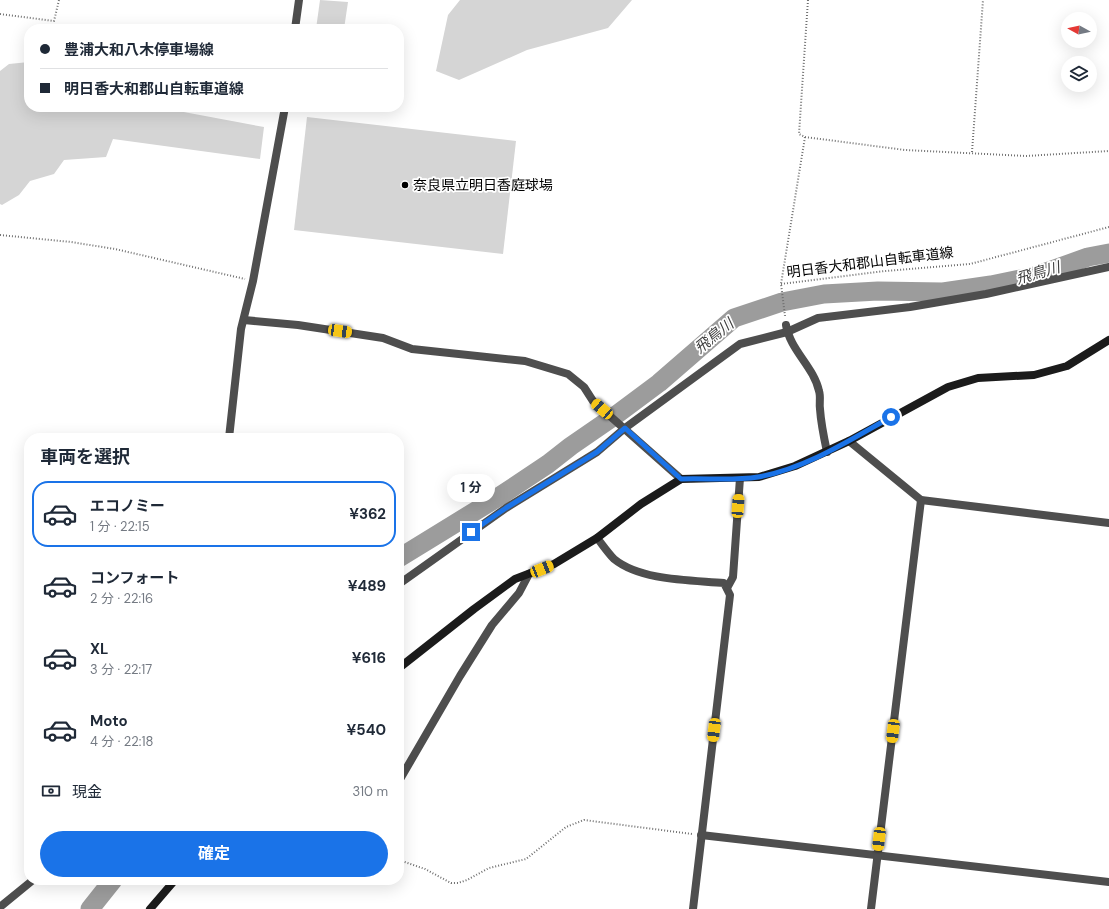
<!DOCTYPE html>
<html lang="ja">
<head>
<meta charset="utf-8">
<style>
  body { margin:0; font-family:"DM Sans","Noto Sans JP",sans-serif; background:#f6f6f7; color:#1f2937; height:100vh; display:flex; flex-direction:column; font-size:15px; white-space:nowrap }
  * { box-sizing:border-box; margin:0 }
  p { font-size:13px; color:#747a83 }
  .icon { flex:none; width:22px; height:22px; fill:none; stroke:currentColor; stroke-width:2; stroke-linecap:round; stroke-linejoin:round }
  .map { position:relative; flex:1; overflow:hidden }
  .panel { position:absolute; left:24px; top:433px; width:380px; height:452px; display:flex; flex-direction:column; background:#fff; border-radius:16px; box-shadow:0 4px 16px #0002 }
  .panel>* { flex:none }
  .top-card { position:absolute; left:24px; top:24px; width:380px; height:88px; border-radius:16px; box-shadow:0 4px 16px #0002; display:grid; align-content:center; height:88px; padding:0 16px; background:#fff }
  .needle { width:26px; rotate:278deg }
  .buttons { position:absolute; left:1061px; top:12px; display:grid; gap:8px }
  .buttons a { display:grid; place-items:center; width:36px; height:36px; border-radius:50%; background:#fff; box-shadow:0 4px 16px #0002; font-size:20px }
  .end { position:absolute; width:18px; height:18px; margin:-9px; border:5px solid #1a73e8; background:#fff; box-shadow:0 0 0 2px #fff }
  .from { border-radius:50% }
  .bubble { position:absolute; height:28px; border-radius:14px; background:#fff; box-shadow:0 4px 16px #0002; font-size:13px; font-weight:700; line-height:28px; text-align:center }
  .car { position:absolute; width:12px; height:24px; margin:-12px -6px; border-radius:5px; box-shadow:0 0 3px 1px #0007; background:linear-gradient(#f5c518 24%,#345 0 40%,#f5c518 0 76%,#345 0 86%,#f5c518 0) }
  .top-card b { display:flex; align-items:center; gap:14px; height:38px; font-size:15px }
  .top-card b+b { border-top:1px solid #e0e1e3 }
  .top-card i { width:10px; height:10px; background:#1f2937 }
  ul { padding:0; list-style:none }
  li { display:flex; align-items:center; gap:12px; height:66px; margin:0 8px 6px; padding:0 8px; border:2px solid transparent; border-radius:16px }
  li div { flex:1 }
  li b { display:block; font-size:15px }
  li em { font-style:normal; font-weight:700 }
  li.selected { border-color:#1a73e8 }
  li>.icon { width:36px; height:36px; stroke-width:1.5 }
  h2 { padding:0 16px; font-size:18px; line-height:48px }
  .pay { display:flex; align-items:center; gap:10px; height:44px; padding:0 16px; font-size:15px }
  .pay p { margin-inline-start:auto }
  .cta { display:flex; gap:8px; margin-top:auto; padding:8px 16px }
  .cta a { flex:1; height:46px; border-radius:24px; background:#1a73e8; color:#fff; font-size:16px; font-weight:700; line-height:46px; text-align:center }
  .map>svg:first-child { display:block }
  .green { fill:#d5d5d5 }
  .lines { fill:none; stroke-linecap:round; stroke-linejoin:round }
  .river { stroke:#9c9c9c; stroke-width:19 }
  .path { stroke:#707070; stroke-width:2; stroke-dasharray:1 2; stroke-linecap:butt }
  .minor { stroke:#4e4e4e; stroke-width:8 }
  .tertiary { stroke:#4e4e4e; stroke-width:8 }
  .secondary { stroke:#1b1b1b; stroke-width:8 }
  .route { stroke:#1a73e8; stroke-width:5 }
  .poi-dot { fill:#000; stroke:#fff; stroke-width:1.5 }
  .labels { text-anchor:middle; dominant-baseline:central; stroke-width:3.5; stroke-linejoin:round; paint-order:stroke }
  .poi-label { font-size:14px; fill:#000; stroke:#fff; text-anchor:start }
  .street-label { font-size:14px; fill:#000; stroke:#fff }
  .water-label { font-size:15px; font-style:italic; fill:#3d3d3d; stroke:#fff }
</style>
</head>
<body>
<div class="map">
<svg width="1109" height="909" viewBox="0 0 1109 909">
  <rect width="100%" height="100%" fill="#fff"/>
  <g class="green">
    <polygon points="320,0 348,2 344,29 316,29"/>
    <polygon points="460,0 632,0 608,28 527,50 459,80 436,71 448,15"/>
    <polygon points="29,62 29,107 157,107 264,127 260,159 113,139 106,157 64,160 54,174 30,181 19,195 2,205 0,204 0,71 9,64"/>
    <polygon points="307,117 516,141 503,254 294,230"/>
  </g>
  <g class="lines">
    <g class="river">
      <polyline points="399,558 500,496 548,464 571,446 616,415 659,383 734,318 782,302 824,294 878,291 943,292 991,285 1035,276 1088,257 1109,253"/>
      <polyline points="90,909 113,880"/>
    </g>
    <g class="path">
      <polyline points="808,0 799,134 805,137 905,150 1026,156 1109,151"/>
      <polyline points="0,14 54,21 59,0"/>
      <polyline points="972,152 983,0"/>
      <polyline points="0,235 71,242 115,249 245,279"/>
      <polyline points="781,284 885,271 970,264 1109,227"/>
      <polyline points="785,316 781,284 805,137"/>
      <polyline points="399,860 425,869 451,883 458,883 467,880 489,868 526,859 566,827 584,820 692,834"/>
    </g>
    <g class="minor">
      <polyline points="295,29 299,0"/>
      <polyline points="244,320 298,325 383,338 412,349 525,361 568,374 584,387 593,401 681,479"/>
      <path d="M786 325C790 350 814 367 819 391 821 397 819 403 820 409 821 424 824 438 827 452"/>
      <polyline points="229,438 241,329 253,281 285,107"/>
      <polyline points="849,441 921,500 1109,523"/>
      <path d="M597 538C602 544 608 553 614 559 641 581 691 580 724 583L730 595 693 909"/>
      <polyline points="399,584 506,508 597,452 625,428 740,344 787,332 818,318 910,307 986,294 1109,267"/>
      <polyline points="727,588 733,577 740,478"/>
      <polyline points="399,781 460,676 492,625 519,593 529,574"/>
      <polyline points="701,835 1109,882"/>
      <polyline points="871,909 921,500"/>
    </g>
    <polyline class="tertiary" points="0,907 33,880"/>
    <g class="secondary">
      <polyline points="399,668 474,609 515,579 554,564 597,538 641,504 681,479 759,477 795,466 849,441 948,387 978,378 1034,375 1067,366 1109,340"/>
      <polyline points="150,909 175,880"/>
    </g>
  </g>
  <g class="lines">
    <path class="route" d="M471 532 506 508 597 452 625 428 681 479C707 478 733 481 758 477 805 469 850 440 891 417"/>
  </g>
  <circle class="poi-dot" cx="405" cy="185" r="4"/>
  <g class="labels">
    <g class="poi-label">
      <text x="413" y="185">奈良県立明日香庭球場</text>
    </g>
    <g class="street-label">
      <text transform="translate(870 262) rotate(-7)">明日香大和郡山自転車道線</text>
    </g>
    <g class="water-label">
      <text transform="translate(1038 273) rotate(-16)">飛鳥川</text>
      <text transform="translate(714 336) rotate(-39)">飛鳥川</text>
    </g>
  </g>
</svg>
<div class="buttons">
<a><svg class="needle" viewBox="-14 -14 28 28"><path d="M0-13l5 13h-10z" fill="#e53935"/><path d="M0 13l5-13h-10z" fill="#747a83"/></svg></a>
<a><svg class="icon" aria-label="layers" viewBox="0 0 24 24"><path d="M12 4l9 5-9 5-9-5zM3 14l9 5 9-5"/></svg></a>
</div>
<i class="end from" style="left:891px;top:417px"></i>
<i class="end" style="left:471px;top:532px"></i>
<div class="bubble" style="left:447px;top:474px;width:48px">1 分</div>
<i class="car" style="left:340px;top:331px;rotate:98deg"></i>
<i class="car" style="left:602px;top:409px;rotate:311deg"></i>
<i class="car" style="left:738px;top:506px;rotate:4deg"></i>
<i class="car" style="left:542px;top:569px;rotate:68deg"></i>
<i class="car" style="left:714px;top:730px;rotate:187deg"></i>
<i class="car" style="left:893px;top:731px;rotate:187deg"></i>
<i class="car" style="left:879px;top:839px;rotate:187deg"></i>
<div class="top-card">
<b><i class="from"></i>豊浦大和八木停車場線</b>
<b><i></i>明日香大和郡山自転車道線</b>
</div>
<section class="panel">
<h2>車両を選択</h2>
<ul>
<li class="selected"><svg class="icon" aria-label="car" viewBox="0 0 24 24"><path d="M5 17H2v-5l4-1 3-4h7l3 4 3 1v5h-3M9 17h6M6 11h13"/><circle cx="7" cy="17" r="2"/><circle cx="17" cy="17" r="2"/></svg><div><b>エコノミー</b><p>1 分 · 22:15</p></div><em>¥362</em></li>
<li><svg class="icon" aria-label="car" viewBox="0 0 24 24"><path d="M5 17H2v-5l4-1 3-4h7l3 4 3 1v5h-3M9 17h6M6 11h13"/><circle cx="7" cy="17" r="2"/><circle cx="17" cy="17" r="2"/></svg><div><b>コンフォート</b><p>2 分 · 22:16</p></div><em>¥489</em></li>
<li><svg class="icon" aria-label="car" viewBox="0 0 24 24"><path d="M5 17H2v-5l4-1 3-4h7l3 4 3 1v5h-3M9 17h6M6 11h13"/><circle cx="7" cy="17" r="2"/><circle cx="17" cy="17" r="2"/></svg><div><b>XL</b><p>3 分 · 22:17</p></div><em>¥616</em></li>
<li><svg class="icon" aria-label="car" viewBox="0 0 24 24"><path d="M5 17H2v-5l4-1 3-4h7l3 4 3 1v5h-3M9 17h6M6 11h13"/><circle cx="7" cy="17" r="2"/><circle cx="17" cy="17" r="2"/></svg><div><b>Moto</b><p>4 分 · 22:18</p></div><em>¥540</em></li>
</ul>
<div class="pay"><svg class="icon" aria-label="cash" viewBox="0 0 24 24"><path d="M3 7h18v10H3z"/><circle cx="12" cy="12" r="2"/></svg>現金<p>310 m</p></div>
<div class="cta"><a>確定</a></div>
</section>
</div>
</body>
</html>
